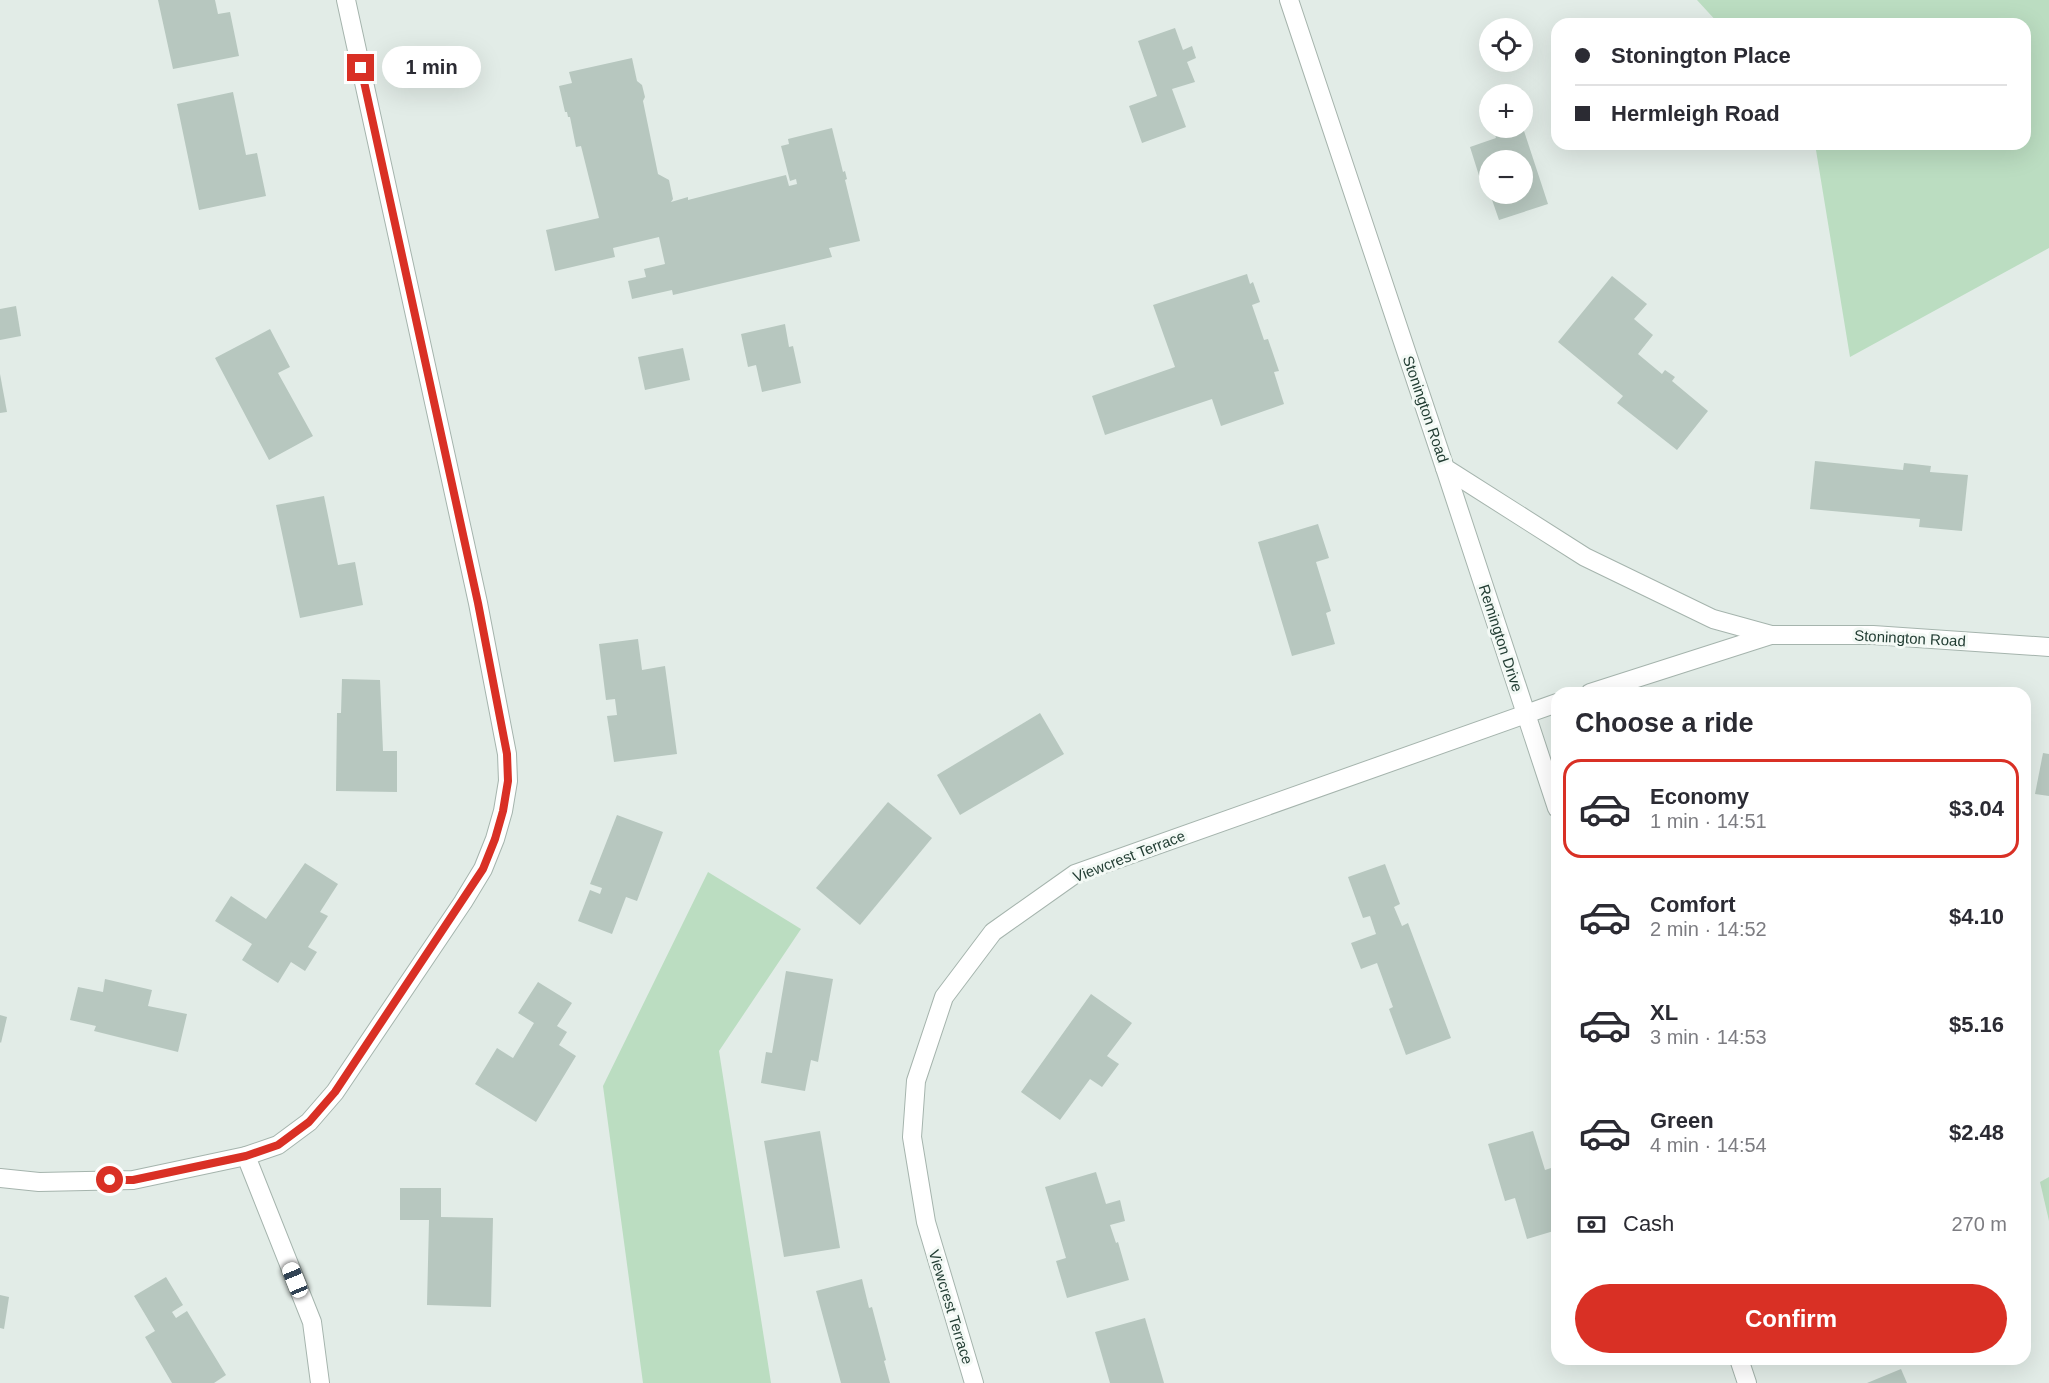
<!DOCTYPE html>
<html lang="en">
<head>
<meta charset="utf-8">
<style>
  body { margin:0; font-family:Helvetica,sans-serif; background:#f2f2f3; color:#2b2b33; height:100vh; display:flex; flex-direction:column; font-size:22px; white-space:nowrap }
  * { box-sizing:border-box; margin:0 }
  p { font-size:20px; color:#7c7c81 }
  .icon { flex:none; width:33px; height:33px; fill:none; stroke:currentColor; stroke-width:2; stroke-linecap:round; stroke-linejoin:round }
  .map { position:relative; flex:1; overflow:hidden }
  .side { position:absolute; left:1551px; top:687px; width:480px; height:678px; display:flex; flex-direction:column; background:#fff; border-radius:18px; box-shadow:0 6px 24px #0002 }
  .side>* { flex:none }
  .banner { position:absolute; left:1551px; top:18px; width:480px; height:132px; border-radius:18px; box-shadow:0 6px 24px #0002; display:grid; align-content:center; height:132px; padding:0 24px; background:#fff }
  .tools { position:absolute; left:1479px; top:18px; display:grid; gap:12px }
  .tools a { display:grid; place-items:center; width:54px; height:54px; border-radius:50%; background:#fff; box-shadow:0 6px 24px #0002; font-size:30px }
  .end { position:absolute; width:27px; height:27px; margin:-14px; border:8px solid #d93025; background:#fff; box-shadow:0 0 0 3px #fff }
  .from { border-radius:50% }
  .bubble { position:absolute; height:42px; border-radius:21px; background:#fff; box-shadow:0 6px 24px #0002; font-size:20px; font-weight:700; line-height:42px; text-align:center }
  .car { position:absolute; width:18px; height:36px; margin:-18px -9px; border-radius:8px; box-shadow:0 0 4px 2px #0007; background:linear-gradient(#fff 24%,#345 0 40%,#fff 0 76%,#345 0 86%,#fff 0) }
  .banner b { display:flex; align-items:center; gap:21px; height:57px; font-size:22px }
  .banner b+b { border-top:2px solid #e1e1e2 }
  .banner i { width:15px; height:15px; background:#2b2b33 }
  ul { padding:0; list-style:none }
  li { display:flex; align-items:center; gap:18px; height:99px; margin:0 12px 9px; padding:0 12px; border:3px solid transparent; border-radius:18px }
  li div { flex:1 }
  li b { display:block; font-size:22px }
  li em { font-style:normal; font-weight:700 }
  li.on { border-color:#d93025 }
  li>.icon { width:54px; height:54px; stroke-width:1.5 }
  h2 { padding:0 24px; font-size:27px; line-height:72px }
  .pay { display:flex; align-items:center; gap:15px; height:66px; padding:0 24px; font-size:22px }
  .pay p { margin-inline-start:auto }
  .cta { display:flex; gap:12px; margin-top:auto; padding:12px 24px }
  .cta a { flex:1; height:69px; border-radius:36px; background:#d93025; color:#fff; font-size:24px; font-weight:700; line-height:69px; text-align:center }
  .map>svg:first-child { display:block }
  .green { fill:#bbddc1 }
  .building { fill:#b7c7bf }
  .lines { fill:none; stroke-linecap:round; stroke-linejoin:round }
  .minor-casing { stroke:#a5b4ad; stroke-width:20 }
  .minor { stroke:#fff; stroke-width:18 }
  .route { stroke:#d93025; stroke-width:8 }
  .labels { text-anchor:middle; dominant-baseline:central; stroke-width:6; stroke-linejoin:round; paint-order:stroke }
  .street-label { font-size:15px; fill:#223d33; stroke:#f3f9f5 }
</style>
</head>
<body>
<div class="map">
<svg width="2049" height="1383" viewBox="0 0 2049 1383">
  <rect width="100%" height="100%" fill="#e2ece7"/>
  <g class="green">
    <polygon points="1697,0 2049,0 2049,248 1850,357 1815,144 2025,144 2025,24 1719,24"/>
    <polygon points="708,872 801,929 719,1051 771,1383 643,1383 603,1086"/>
    <polygon points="2049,1177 2049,1221 2040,1182"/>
  </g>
  <g class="building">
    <polygon points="158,0 215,0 218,14 230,12 239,56 173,69"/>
    <polygon points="1175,28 1183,50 1192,46 1196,58 1187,62 1195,82 1172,89 1186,127 1142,143 1129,106 1157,96 1138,41"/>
    <polygon points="632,58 637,81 642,85 645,97 643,101 658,174 669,180 673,199 671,202 688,197 688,200 786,175 789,186 797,184 796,179 790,181 781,146 789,144 788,139 832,128 843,172 845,171 847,179 845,180 860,241 829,248 832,257 673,295 672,290 632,299 628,281 646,277 644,269 665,264 659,237 613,248 615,257 555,271 546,230 599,218 581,146 576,147 570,117 568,117 567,112 565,112 559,86 572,83 569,72"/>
    <polygon points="1522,89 1530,115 1522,117 1522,94 1507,94"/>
    <polygon points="233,92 246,155 257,153 266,196 199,210 177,104"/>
    <polygon points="1490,100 1490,126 1488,126 1480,103"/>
    <polygon points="1493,128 1517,128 1518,130 1523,128 1548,204 1499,220 1490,194 1522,194 1522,160 1490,160 1490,190 1487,184 1482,185 1470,147 1496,138"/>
    <polygon points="1247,274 1250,284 1253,282 1260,302 1252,305 1264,340 1268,339 1279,371 1274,372 1284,404 1221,426 1212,399 1105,435 1092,396 1175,367 1153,305"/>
    <polygon points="1612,276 1647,304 1634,319 1653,335 1638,354 1662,374 1665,370 1675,377 1672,381 1708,411 1677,450 1617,403 1623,396 1558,342"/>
    <polygon points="16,306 21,336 0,340 0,309"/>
    <polygon points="785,324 789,347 793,346 801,383 762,392 756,365 748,367 741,334"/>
    <polygon points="270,329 290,367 278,373 313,436 269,460 215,358"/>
    <polygon points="683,348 690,380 645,390 638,357"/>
    <polygon points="0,374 7,412 0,413"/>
    <polygon points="1815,461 1903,470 1904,463 1931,466 1930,472 1968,475 1962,531 1919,527 1920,519 1810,509"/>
    <polygon points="324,496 338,565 355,562 363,605 300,618 276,505"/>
    <polygon points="1318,524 1329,558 1316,562 1331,611 1326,613 1335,644 1292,656 1258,542"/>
    <polygon points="638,639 642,670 665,666 677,754 614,762 607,716 617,715 615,699 606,700 599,644"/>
    <polygon points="342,679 380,680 383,751 397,751 397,792 336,791 337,713 341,713"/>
    <polygon points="1040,713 1064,754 960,815 937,775"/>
    <polygon points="2043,753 2049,754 2049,796 2035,794"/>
    <polygon points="888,802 932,838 860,925 816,888"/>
    <polygon points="617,815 663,832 637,901 626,897 612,934 578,921 590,890 600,894 602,888 590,884"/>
    <polygon points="305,863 338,884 320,912 328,916 308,947 317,952 305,971 291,962 278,983 242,960 252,944 215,921 231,896 266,919"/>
    <polygon points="1385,864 1400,904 1394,907 1402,926 1408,923 1451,1038 1406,1055 1389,1009 1393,1007 1377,963 1361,969 1351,943 1376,934 1370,916 1363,918 1348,877"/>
    <polygon points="786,971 833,979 818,1062 811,1060 805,1091 761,1083 766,1052 772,1053"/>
    <polygon points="105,979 152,990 148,1006 187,1014 178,1052 94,1031 96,1026 70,1020 78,987 103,992"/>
    <polygon points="538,982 572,1003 557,1026 567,1032 559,1045 576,1056 536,1122 475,1084 497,1048 513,1058 534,1023 518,1013"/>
    <polygon points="1091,994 1132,1023 1107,1056 1119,1064 1102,1087 1090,1079 1060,1120 1021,1092"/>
    <polygon points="0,1015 7,1017 1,1043 0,1042"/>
    <polygon points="820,1131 840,1248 784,1257 764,1141"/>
    <polygon points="1533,1131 1545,1170 1557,1166 1557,1230 1527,1239 1515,1198 1505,1201 1488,1144"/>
    <polygon points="1096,1172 1106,1204 1120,1200 1125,1221 1110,1225 1116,1243 1118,1242 1129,1280 1067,1298 1056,1261 1066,1258 1045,1187"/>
    <polygon points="400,1188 441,1188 441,1217 493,1218 491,1307 427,1305 429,1220 400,1220"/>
    <polygon points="166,1277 183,1305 172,1312 176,1318 187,1311 226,1375 214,1383 172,1383 145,1337 155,1331 134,1296"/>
    <polygon points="862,1279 869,1308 872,1307 886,1360 884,1361 890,1383 841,1383 816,1291"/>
    <polygon points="0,1295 9,1297 4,1329 0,1328"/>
    <polygon points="1145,1318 1164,1383 1110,1383 1095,1332"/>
    <polygon points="1901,1369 1907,1383 1867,1383"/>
  </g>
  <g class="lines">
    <defs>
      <g id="minor">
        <polyline points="1289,0 1445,468 1585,557 1713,619 1771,635"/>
        <polyline points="1445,468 1557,808"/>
        <polyline points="1590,693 1771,635 1873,635 2049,647"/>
        <polyline points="246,1156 312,1322 320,1383"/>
        <polyline points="0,1178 39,1182 133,1180 246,1156 278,1145 309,1122 335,1092 463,902 483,869 495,839 503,811 508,781 507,754 478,603 346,0"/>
        <polyline points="1739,1359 1747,1383"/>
        <polyline points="974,1383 926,1222 912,1137 916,1081 944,997 993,932 1075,874 1557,703"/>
      </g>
    </defs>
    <use href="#minor" class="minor-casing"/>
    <use href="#minor" class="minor"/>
  </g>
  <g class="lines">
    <polyline class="route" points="110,1180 133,1180 246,1156 278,1145 309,1122 335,1092 483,869 495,839 503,811 508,781 507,754 478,603 361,68"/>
  </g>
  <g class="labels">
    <g class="street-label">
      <text transform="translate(1426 409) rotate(71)">Stonington Road</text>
      <text transform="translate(1501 638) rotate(72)">Remington Drive</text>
      <text transform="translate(1910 638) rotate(3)">Stonington Road</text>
      <text transform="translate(1129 856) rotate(-21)">Viewcrest Terrace</text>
      <text transform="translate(951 1307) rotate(73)">Viewcrest Terrace</text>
    </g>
  </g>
</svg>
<div class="tools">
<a><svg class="icon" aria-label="locate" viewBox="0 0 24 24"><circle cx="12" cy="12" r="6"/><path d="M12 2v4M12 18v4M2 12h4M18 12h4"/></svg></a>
<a>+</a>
<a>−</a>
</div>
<i class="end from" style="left:110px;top:1180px"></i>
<i class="end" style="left:361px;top:68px"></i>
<div class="bubble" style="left:382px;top:46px;width:99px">1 min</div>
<i class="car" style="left:295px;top:1280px;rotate:338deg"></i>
<div class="banner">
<b><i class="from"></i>Stonington Place</b>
<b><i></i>Hermleigh Road</b>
</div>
<section class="side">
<h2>Choose a ride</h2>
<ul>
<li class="on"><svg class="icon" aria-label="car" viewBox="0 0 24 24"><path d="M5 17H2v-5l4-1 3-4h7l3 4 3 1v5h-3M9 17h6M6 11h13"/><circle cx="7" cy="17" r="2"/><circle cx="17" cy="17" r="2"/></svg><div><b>Economy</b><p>1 min · 14:51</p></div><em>$3.04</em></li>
<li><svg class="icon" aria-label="car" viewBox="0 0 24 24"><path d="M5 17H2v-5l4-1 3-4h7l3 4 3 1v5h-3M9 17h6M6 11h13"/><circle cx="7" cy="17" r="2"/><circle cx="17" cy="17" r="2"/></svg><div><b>Comfort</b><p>2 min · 14:52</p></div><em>$4.10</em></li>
<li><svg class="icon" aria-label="car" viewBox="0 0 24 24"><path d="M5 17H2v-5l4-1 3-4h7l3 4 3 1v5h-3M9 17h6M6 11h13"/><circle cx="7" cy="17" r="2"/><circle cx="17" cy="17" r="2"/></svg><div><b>XL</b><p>3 min · 14:53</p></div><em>$5.16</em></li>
<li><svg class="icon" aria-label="car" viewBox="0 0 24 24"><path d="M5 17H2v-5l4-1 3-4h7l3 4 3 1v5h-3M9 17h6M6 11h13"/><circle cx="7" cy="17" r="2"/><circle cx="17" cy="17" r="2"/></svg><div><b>Green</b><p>4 min · 14:54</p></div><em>$2.48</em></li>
</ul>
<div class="pay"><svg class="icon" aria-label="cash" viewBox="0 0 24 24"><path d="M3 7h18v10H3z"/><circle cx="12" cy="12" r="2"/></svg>Cash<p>270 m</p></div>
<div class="cta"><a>Confirm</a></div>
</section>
</div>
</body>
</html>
